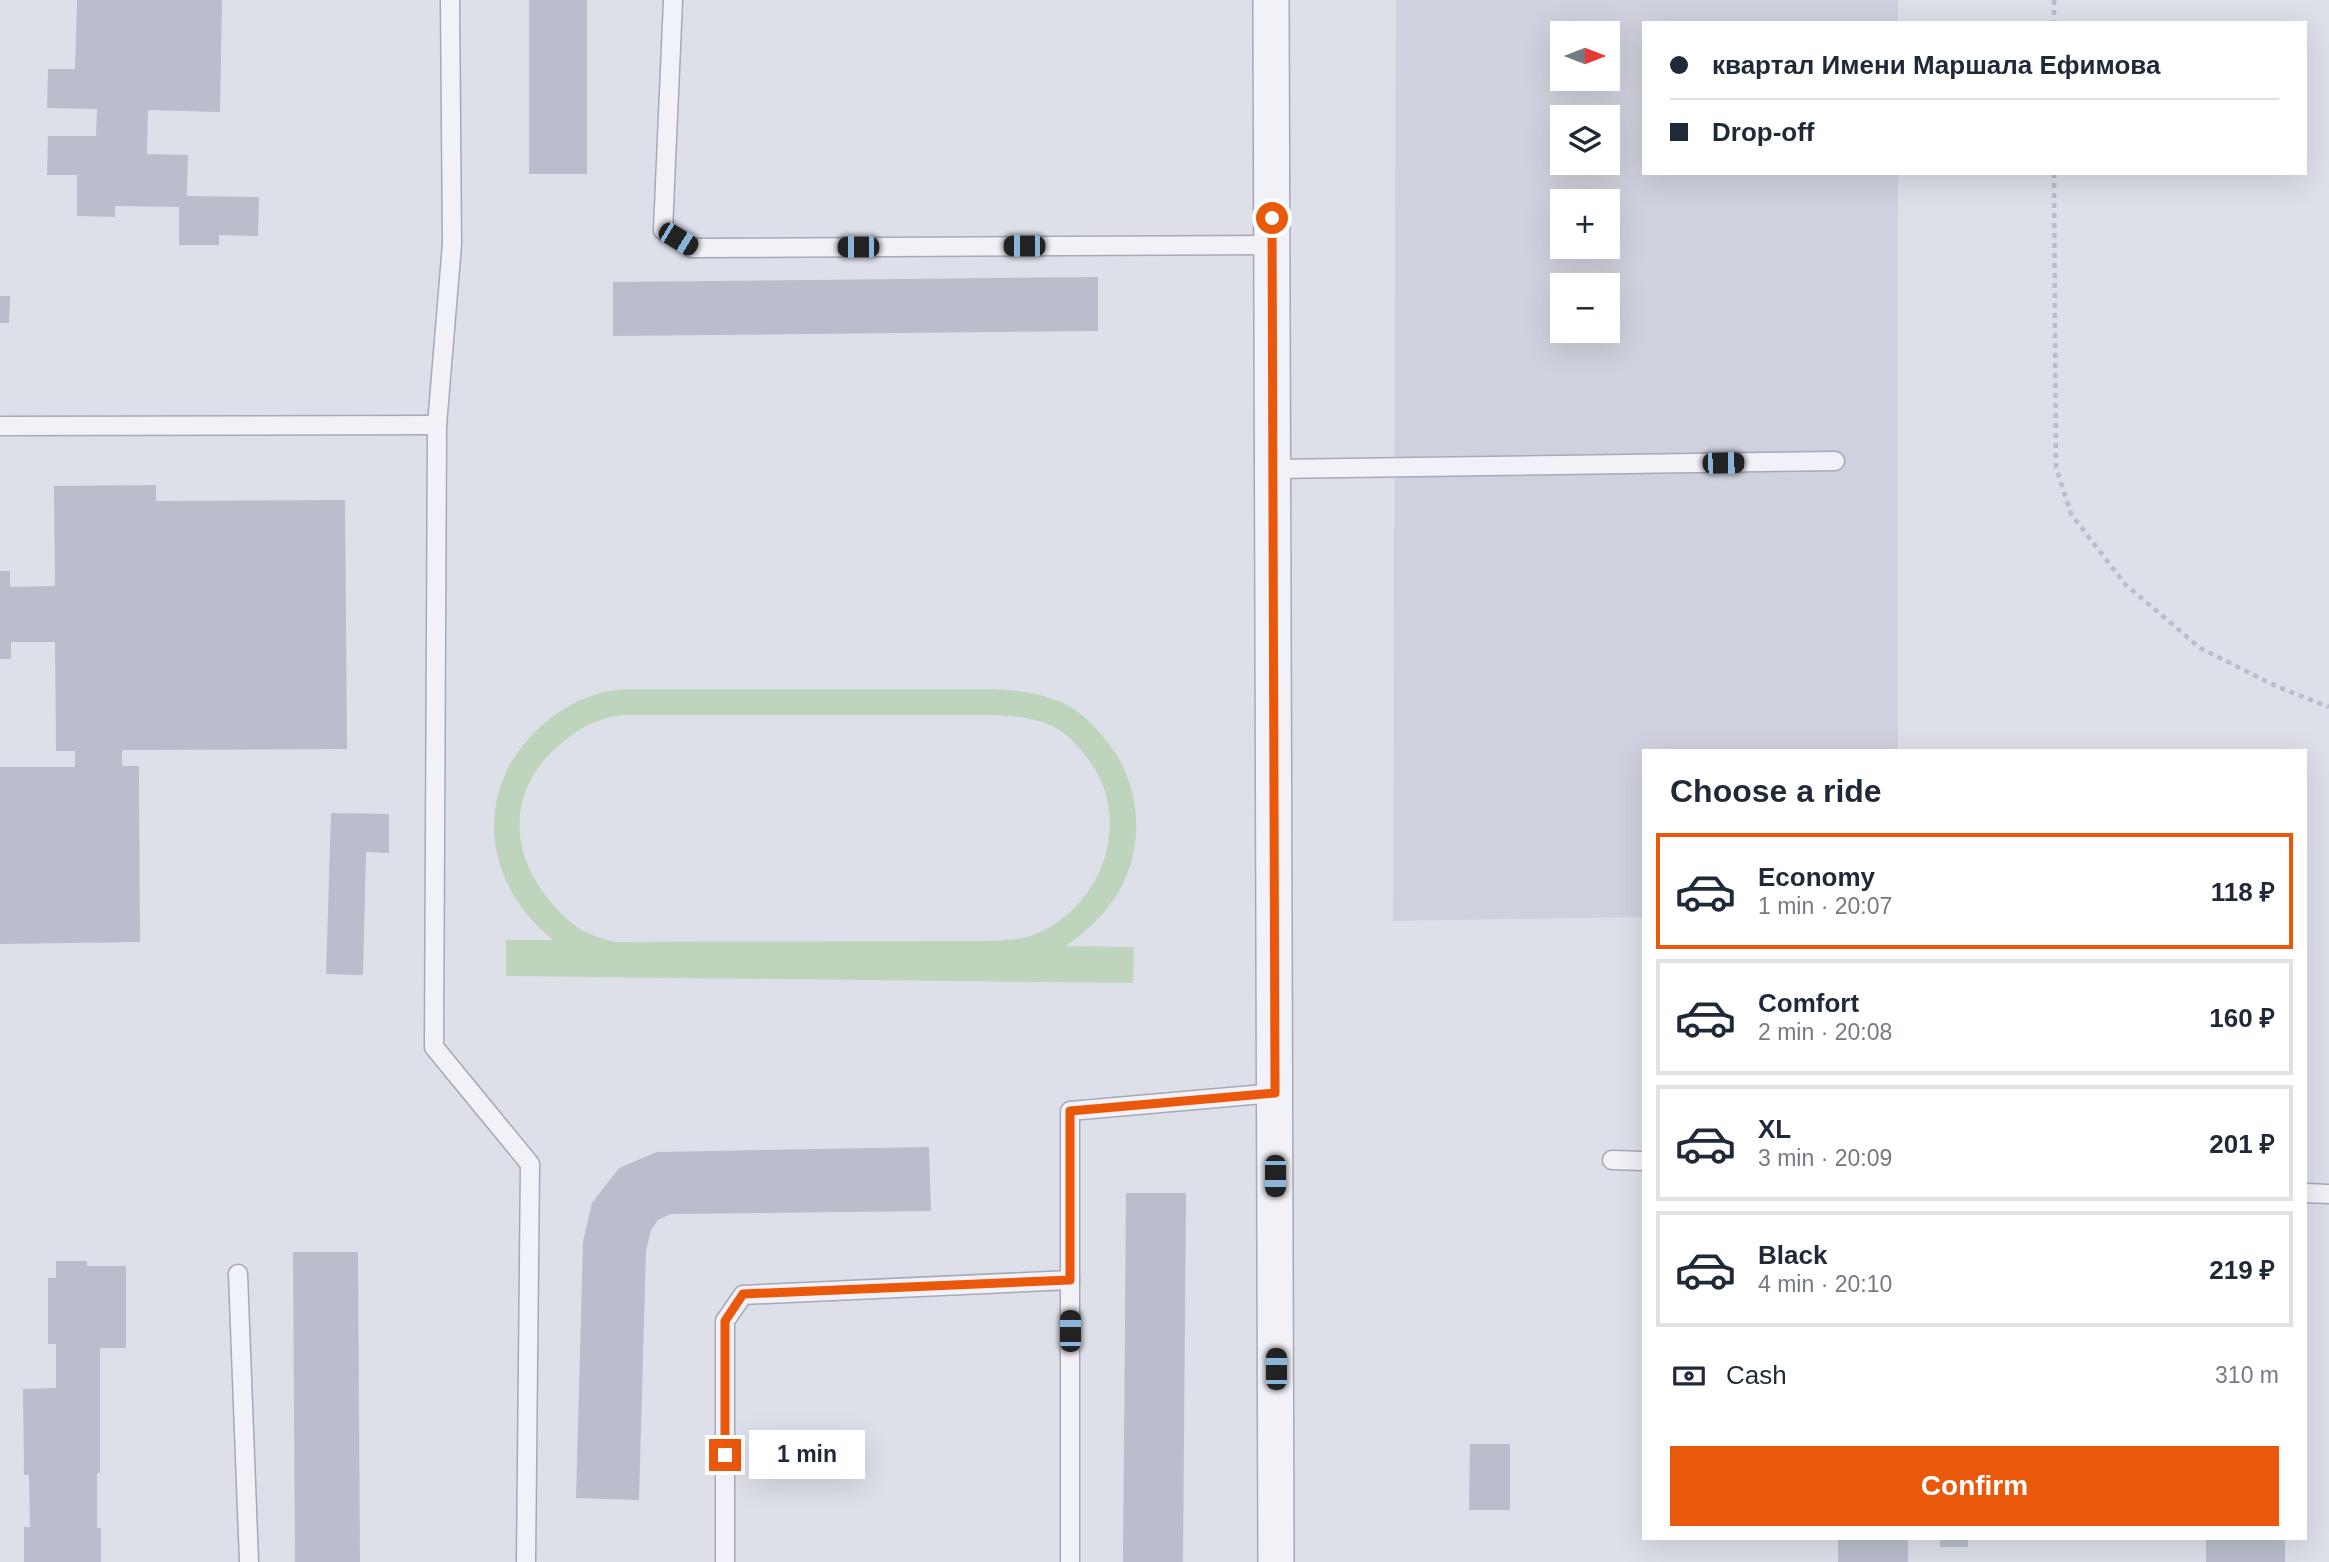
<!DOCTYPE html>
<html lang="en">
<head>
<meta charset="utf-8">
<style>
  body { margin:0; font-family:Helvetica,sans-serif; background:#f2f2f3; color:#1f2937; height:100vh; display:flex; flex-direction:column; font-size:26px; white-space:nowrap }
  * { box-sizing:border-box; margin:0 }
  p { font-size:23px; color:#747a83 }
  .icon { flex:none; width:38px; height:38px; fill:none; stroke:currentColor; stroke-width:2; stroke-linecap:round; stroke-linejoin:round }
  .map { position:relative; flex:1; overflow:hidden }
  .details { position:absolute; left:1642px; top:749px; width:665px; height:791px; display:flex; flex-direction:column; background:#fff; border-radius:0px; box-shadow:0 7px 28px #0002 }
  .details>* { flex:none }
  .hud { position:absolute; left:1642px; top:21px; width:665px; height:154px; border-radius:0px; box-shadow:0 7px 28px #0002; display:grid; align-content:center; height:154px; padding:0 28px; background:#fff }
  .needle { width:46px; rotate:90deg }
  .controls { position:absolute; left:1550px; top:21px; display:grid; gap:14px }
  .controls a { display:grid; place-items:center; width:70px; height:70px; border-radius:0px; background:#fff; box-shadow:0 7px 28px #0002; font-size:35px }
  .end { position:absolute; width:32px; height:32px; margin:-16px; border:9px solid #ea580c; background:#fff; box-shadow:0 0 0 4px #fff }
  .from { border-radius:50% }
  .bubble { position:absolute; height:49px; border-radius:0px; background:#fff; box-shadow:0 7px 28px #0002; font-size:23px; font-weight:600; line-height:49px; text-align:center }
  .car { position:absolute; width:21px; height:42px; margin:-21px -10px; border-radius:9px; box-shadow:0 0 5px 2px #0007; background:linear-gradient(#222 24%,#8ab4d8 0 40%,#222 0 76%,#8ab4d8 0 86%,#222 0) }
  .hud b { display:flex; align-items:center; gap:24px; height:66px; font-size:26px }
  .hud b+b { border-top:2px solid #e0e1e3 }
  .hud i { width:18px; height:18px; background:#1f2937 }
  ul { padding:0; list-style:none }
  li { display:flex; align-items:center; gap:21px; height:116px; margin:0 14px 10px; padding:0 14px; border:4px solid #e0e1e3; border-radius:0px }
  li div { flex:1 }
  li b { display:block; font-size:26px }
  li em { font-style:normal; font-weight:600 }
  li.current { border-color:#ea580c }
  li>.icon { width:63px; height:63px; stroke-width:1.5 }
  h2 { padding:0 28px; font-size:32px; line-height:84px }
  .pay { display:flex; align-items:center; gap:18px; height:77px; padding:0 28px; font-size:26px }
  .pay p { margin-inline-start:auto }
  .button { display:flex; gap:14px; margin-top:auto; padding:14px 28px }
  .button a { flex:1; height:80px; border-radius:0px; background:#ea580c; color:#fff; font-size:28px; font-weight:600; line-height:80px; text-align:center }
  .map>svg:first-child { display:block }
  .built { fill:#cfd2de; fill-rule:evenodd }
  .green { fill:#bfd4bd; fill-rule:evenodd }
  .building { fill:#babdcc }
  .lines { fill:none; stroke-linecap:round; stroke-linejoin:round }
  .lane-casing { stroke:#a6a9b7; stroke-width:21 }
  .street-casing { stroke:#a6a9b7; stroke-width:38 }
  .path { stroke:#bcbdc8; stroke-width:4.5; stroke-dasharray:5 5; stroke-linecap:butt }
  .lane { stroke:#f1f1f7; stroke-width:18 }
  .street { stroke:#f1f1f7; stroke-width:35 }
  .route { stroke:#ea580c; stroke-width:9 }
</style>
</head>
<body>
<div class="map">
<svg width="2329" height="1562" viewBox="0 0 2329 1562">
  <rect width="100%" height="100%" fill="#dde0e9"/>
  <path class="built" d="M1396 0H1898V23H1643V173H1898V751H1643V917L1393 921ZM1563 33H1608V79H1563ZM1563 117H1608V163H1563ZM1563 201H1608V247H1563ZM1563 285H1608V331H1563Z"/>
  <path class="green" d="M624 689H992C1017 690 1041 693 1065 704 1084 713 1099 731 1111 747 1144 791 1145 857 1112 902 1099 920 1084 933 1066 946L1134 947 1133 983 506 976V940H553C484 885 471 792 538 729 563 706 590 692 624 689ZM625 715H991C1013 716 1035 717 1054 727 1068 734 1080 748 1089 760 1133 820 1103 906 1036 934 1021 940 1004 940 988 941L616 942C608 940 598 938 590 934 573 927 557 911 546 896 506 845 511 783 563 742 582 726 600 717 625 715Z"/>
  <g class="building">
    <polygon points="77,0 222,0 220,112 148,110 147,154 188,155 187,196 259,197 258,236 219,235 219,245 179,245 179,207 115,206 115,217 77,216 77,175 47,175 48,136 96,136 97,109 47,108 48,69 75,69"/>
    <rect x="529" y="0" width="58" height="174"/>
    <polygon points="1098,277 1098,331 613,336 613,282"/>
    <polygon points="0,296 10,296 9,323 0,323"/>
    <polygon points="156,485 156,501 345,500 347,749 122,750 122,766 139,766 140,942 0,944 0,767 75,767 75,751 56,751 55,642 11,642 11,659 0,659 0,571 10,571 10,587 55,586 54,486"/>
    <polygon points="331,813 389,814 389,853 366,852 363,975 326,974"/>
    <polygon points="929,1147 931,1211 671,1214 658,1220 651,1230 646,1250 639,1500 576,1498 583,1242 592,1203 619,1168 657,1152"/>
    <polygon points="1126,1193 1186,1193 1183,1562 1123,1562"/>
    <polygon points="293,1252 358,1252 360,1562 295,1562"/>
    <polygon points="56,1261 87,1261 87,1266 126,1266 126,1348 100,1348 100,1473 97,1473 97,1528 101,1528 101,1562 24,1562 24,1527 30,1527 29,1475 24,1475 23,1389 56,1388 56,1344 48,1344 48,1278 56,1278"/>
    <polygon points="1470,1444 1510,1444 1510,1510 1469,1510"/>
    <rect x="1838" y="1538" width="70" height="24"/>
    <rect x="1940" y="1538" width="28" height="9"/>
    <rect x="2206" y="1538" width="79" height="24"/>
  </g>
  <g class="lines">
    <defs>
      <g id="lane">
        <polyline points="450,0 452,244 437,425 434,1047 530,1164 526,1562"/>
        <polyline points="673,0 663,230 692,248 1272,245"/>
        <polyline points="0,426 437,425"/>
        <polyline points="1273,469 1835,461"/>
        <polyline points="1612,1160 1643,1161"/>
        <polyline points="2305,1193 2329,1194"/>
        <polyline points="238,1274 249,1562"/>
        <polyline points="725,1562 725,1321 743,1295 1070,1280"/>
        <polyline points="1070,1562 1070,1111 1275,1093"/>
      </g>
      <polyline id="street" points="1271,0 1276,1562"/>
    </defs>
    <use href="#lane" class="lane-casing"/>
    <use href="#street" class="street-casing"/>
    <g class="path">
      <polyline points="2054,0 2054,23"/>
      <polyline points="2054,173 2056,467 2071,514 2125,584 2200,648 2278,687 2329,707"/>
    </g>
    <use href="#lane" class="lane"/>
    <use href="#street" class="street"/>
  </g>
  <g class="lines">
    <polyline class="route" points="725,1455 725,1321 743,1294 1070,1280 1070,1111 1275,1093 1272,218"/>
  </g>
</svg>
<div class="controls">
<a><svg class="needle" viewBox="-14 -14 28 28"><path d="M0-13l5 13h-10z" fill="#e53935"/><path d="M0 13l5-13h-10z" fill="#747a83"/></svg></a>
<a><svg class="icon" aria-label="layers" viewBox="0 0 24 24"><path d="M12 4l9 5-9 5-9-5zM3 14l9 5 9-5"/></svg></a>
<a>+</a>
<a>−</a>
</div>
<i class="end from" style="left:1272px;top:218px"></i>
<i class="end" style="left:725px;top:1455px"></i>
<div class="bubble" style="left:749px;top:1430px;width:116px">1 min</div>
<i class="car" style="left:678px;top:239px;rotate:121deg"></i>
<i class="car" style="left:1024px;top:246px;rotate:270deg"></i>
<i class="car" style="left:858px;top:247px;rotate:270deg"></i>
<i class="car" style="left:1723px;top:463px;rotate:89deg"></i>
<i class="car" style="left:1275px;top:1176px;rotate:180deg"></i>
<i class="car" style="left:1070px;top:1331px;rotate:0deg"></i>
<i class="car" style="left:1276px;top:1369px;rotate:0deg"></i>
<div class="hud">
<b><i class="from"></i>квартал Имени Маршала Ефимова</b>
<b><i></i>Drop-off</b>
</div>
<section class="details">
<h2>Choose a ride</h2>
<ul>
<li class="current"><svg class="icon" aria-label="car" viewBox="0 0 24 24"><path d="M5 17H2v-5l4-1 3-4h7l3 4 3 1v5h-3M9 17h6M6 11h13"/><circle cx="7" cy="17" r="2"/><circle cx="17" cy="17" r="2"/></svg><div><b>Economy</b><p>1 min · 20:07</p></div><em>118 ₽</em></li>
<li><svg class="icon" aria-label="car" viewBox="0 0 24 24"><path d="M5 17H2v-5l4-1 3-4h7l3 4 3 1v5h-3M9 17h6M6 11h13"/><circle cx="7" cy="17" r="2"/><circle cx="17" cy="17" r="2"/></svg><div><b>Comfort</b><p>2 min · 20:08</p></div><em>160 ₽</em></li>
<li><svg class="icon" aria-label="car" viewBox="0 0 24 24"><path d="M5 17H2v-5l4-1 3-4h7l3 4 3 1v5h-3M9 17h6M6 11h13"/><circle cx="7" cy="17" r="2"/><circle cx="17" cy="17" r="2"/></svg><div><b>XL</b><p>3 min · 20:09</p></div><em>201 ₽</em></li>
<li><svg class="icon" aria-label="car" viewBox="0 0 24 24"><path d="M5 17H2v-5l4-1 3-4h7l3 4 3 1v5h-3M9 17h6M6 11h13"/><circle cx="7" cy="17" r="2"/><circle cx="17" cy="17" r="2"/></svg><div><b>Black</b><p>4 min · 20:10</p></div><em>219 ₽</em></li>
</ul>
<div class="pay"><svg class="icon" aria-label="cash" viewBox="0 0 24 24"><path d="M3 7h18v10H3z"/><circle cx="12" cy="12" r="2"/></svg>Cash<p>310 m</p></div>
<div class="button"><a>Confirm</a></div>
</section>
</div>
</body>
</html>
